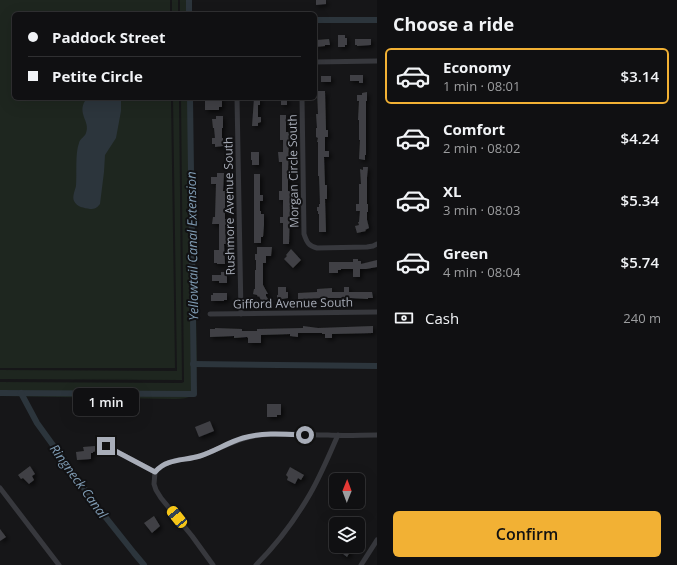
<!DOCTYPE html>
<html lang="en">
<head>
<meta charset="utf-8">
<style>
  body { margin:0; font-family:"Open Sans",sans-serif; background:#1e1e20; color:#f1f3f6; height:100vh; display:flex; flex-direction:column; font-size:15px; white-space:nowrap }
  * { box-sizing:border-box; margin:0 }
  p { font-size:13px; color:#9c9d9f }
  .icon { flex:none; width:22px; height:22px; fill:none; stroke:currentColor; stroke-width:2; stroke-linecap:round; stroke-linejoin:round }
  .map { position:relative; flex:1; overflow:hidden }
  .sheet { display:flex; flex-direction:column; background:#101012; width:300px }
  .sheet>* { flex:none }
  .top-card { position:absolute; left:12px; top:12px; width:305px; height:88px; border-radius:6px; box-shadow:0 4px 16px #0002,0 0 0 1px #303032; display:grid; align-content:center; height:88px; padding:0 16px; background:#101012 }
  .needle { width:26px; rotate:1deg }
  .buttons { position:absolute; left:329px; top:473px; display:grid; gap:8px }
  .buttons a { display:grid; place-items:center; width:36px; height:36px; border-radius:6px; background:#101012; box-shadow:0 4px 16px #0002,0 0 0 1px #303032; font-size:20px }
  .end { position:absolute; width:18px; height:18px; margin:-9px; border:5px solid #a8adb8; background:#111; box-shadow:0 0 0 2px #111 }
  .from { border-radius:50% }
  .bubble { position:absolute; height:28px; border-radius:6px; background:#101012; box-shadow:0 4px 16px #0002,0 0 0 1px #303032; font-size:13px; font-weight:600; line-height:28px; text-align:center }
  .car { position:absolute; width:12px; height:24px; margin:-12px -6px; border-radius:5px; box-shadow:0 0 3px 1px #0007; background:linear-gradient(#f5c518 24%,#345 0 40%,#f5c518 0 76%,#345 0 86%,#f5c518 0) }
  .top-card b { display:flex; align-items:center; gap:14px; height:38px; font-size:15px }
  .top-card b+b { border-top:1px solid #303032 }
  .top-card i { width:10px; height:10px; background:#f1f3f6 }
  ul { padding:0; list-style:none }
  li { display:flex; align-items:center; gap:12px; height:56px; margin:0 8px 6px; padding:0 8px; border:2px solid transparent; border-radius:6px }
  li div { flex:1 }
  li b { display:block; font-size:15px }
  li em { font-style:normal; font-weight:600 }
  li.selected { border-color:#f2b134 }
  li>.icon { width:36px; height:36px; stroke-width:1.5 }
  h2 { padding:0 16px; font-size:18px; line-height:48px }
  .pay { display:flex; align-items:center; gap:10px; height:44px; padding:0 16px; font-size:15px }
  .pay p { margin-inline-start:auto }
  .primary-button { display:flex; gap:8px; margin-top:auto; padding:8px 16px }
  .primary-button a { flex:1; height:46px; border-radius:6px; background:#f2b134; color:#111; font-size:16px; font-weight:600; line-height:46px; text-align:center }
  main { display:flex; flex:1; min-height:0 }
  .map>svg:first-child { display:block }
  .green { fill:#1e261f }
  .water { fill:#2c353c }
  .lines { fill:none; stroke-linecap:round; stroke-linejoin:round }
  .canal { stroke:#2c353c; stroke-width:6 }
  .building { fill:#404145; filter:url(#shadow) }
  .street { stroke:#37383d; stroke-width:5 }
  .route { stroke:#a8adb8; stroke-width:5 }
  .labels { text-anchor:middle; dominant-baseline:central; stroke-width:4; stroke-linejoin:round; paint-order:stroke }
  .street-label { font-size:12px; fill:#a8adb8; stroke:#111113 }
  .water-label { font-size:13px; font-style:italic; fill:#7f9bb3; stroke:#111113 }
</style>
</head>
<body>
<main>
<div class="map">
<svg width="377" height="565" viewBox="0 0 377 565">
  <defs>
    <filter id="shadow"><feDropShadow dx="2.5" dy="2.5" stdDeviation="2" flood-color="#0009"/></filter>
  </defs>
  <rect width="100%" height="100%" fill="#161618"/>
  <g class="green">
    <polygon points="0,0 170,0 170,14 14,14 14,98 171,98 175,368 0,368"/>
    <rect x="172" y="0" width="6" height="14"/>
    <rect x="180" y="0" width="10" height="14"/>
    <polygon points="173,98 179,98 182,380 0,379 0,370 177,371"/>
    <path d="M181 98H192L197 363C196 373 198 392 189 397 184 399 178 399 173 399L0 396V382L182 383 184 382Z"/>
  </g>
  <path class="water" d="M87 98H121V111L116 138 105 155 104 172 100 204C97 208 95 209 90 209 84 208 77 207 74 201 72 197 75 190 76 186 77 174 75 153 79 143 80 138 85 137 86 133 91 121 75 113 87 98Z"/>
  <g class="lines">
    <g class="canal">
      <polyline points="189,0 189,14"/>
      <polyline points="315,20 377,20"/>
      <polyline points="193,364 377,366"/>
      <polyline points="0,393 194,394 190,98"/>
      <polyline points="21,393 37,423 99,509 134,553 144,565"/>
    </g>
  </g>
  <g class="building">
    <polygon points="316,0 326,0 326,4 316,5"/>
    <polygon points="338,35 345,35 345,38 347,38 347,45 345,45 345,47 338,47"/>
    <polygon points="329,39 330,45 325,45 325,46 316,47 316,40"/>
    <polygon points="355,39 371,39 371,45 357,46 357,45 355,45"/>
    <polygon points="350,75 363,75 363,83 359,83 359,81 350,81"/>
    <rect x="321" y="76" width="10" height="6"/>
    <polygon points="317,91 325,91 326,130 328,130 328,137 325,137 325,151 329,151 329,157 324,157 325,185 327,185 327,199 325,199 326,232 319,232 319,214 318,214 318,211 317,211 317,207 319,207 319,204 320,204 319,176 318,176 318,142 317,142 318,138 316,137 316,128 317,128 316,114 318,114"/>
    <polygon points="367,92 367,101 366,101 366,155 365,155 365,160 359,159 360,140 359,140 359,120 358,120 359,101 357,101 357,95 362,95 362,93"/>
    <polygon points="205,98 222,98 222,107 219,107 219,110 205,110"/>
    <polygon points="254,98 260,98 260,105 258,105 258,117 261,117 261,122 258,123 258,126 252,126"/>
    <rect x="281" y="98" width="6" height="7"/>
    <polygon points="280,115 286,115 286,132 289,132 288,173 289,173 289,180 288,180 288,191 290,191 290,195 292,198 292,202 291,202 290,205 289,244 283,244 283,223 280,223 280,217 283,217 283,200 279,200 279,191 282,191 282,162 279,162 278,152 283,152 283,140 280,140"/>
    <polygon points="216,116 223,116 223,128 222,128 222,138 223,138 223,146 215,147 215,144 212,144 212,138 215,138 214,128 213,128 212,119 216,119"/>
    <polygon points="251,152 259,152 259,165 252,165 252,160 251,160"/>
    <polygon points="363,167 368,167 367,177 367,204 368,204 368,212 367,212 367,220 369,228 365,230 366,231 357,233 355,226 359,225 358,222 359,222 360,211 356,211 356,204 359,204 359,184 361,184 360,169 363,170"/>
    <polygon points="217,173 224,173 223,191 225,191 225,219 226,219 226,225 225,225 226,244 224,244 225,264 217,264 217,263 214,263 214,250 219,250 219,224 212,224 213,217 215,217 216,184 211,184 211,177 217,177"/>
    <polygon points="254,174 260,174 260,195 263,195 263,201 260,201 260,211 261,211 261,214 264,214 264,225 263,237 261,237 261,243 254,243"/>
    <polygon points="257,247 272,247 271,256 266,256 266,263 263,263 263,285 268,294 266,294 266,296 268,299 262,302 259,296 258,297 257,295 253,294 254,289 255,289 255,270 256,270 256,260 255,260 255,254 257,254"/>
    <polygon points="291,249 301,260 293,268 284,259 287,256 286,255"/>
    <polygon points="353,259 358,259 358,261 361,261 361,264 377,260 377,267 366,269 360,269 360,277 353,277 353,269 341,269 341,270 338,270 338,273 329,273 329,262 353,262"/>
    <polygon points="221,272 227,272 227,283 219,283 219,281 212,281 212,275 221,275"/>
    <polygon points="278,287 286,287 286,292 288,292 288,298 282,299 282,300 277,300 277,295 278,295"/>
    <polygon points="344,287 349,287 349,292 372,292 373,298 368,298 368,299 350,298 349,300 347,298 327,298 327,300 322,300 322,298 298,299 298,293 317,292 317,289 332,288 332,292 344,292"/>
    <polygon points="213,293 227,293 227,300 224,300 224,301 211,301 211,295 213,295"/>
    <polygon points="303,326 318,328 373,326 373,333 332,334 332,338 325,338 325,334 322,334 322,333 298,333 298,337 290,336 290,334 261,335 261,343 248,343 248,338 247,337 234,338 234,336 210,337 210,329 215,329 215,328 242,329 242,331 257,331 257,329 303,328"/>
    <polygon points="267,404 281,404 281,415 277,415 277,417 267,417"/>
    <polygon points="210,421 214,431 199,437 195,427"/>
    <polygon points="95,446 96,451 93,452 93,453 91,453 91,459 77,460 76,452 84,451 83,447"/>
    <polygon points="30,466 35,474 32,476 34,480 29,484 23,478 21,479 18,475"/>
    <polygon points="290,467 304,475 301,480 298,478 295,484 287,480 288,477 286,475"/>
    <polygon points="340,474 353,480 337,480"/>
    <polygon points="154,516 160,526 152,533 144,523"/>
    <polygon points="0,529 6,537 0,541"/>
    <polygon points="341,546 348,546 350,548 348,551 350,552 347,557 338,550"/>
  </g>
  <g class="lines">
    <g class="street">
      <polyline points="315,62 377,61"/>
      <polyline points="237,98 241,314"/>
      <path d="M302 98 304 234C307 243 309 246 317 248L367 247 373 246 377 244"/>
      <polyline points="210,314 377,312"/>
      <polyline points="106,446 155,472"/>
      <path d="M155 472C167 458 183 461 200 456 218 450 235 439 254 436 278 432 304 435 328 435 344 436 361 435 377 435"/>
      <polyline points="155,472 154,484 156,490 161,498 192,536 213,565"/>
      <polyline points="0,488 59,565"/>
      <path d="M256 565C277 544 295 520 310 494 321 475 329 455 338 435"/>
      <polyline points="361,565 377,540"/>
    </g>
  </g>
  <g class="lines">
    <path class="route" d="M106 446 155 472C167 458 184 461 200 456 215 451 229 442 243 438 263 432 285 434 305 435"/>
  </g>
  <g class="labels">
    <g class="street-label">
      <text transform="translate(293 171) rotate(-91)">Morgan Circle South</text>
      <text transform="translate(229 206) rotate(-91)">Rushmore Avenue South</text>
      <text transform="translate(293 303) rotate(-1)">Gifford Avenue South</text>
    </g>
    <g class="water-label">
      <text transform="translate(192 246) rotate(-91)">Yellowtail Canal Extension</text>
      <text transform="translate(79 481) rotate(54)">Ringneck Canal</text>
    </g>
  </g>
</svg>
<div class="buttons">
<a><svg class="needle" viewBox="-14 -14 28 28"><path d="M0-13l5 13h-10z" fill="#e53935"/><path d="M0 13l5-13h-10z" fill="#9c9d9f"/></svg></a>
<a><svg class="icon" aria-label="layers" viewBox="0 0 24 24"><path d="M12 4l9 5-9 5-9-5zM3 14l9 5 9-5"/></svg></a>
</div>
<i class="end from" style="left:305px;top:435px"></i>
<i class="end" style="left:106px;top:446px"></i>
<div class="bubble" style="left:73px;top:388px;width:66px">1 min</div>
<i class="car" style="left:177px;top:517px;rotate:321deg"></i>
<div class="top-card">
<b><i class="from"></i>Paddock Street</b>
<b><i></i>Petite Circle</b>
</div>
</div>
<section class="sheet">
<h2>Choose a ride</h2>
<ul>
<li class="selected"><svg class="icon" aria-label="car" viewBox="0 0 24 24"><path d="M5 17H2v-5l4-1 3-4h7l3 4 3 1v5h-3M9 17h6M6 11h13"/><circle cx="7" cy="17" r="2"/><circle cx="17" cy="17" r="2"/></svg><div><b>Economy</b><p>1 min · 08:01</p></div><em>$3.14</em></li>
<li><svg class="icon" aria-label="car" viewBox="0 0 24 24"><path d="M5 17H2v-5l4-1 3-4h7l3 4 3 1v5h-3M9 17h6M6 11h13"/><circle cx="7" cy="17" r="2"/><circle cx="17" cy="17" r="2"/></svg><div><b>Comfort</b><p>2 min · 08:02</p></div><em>$4.24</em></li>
<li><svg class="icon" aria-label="car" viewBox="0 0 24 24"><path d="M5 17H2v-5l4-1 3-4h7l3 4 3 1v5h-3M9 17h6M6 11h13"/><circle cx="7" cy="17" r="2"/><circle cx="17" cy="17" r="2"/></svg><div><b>XL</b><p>3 min · 08:03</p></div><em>$5.34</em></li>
<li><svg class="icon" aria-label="car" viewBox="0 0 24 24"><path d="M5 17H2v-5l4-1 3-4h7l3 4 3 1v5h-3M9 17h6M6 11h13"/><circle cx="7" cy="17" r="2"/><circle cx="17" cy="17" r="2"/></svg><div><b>Green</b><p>4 min · 08:04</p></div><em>$5.74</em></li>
</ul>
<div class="pay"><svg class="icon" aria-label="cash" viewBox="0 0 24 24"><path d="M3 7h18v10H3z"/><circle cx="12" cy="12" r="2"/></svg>Cash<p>240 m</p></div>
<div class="primary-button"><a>Confirm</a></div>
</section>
</main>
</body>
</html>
